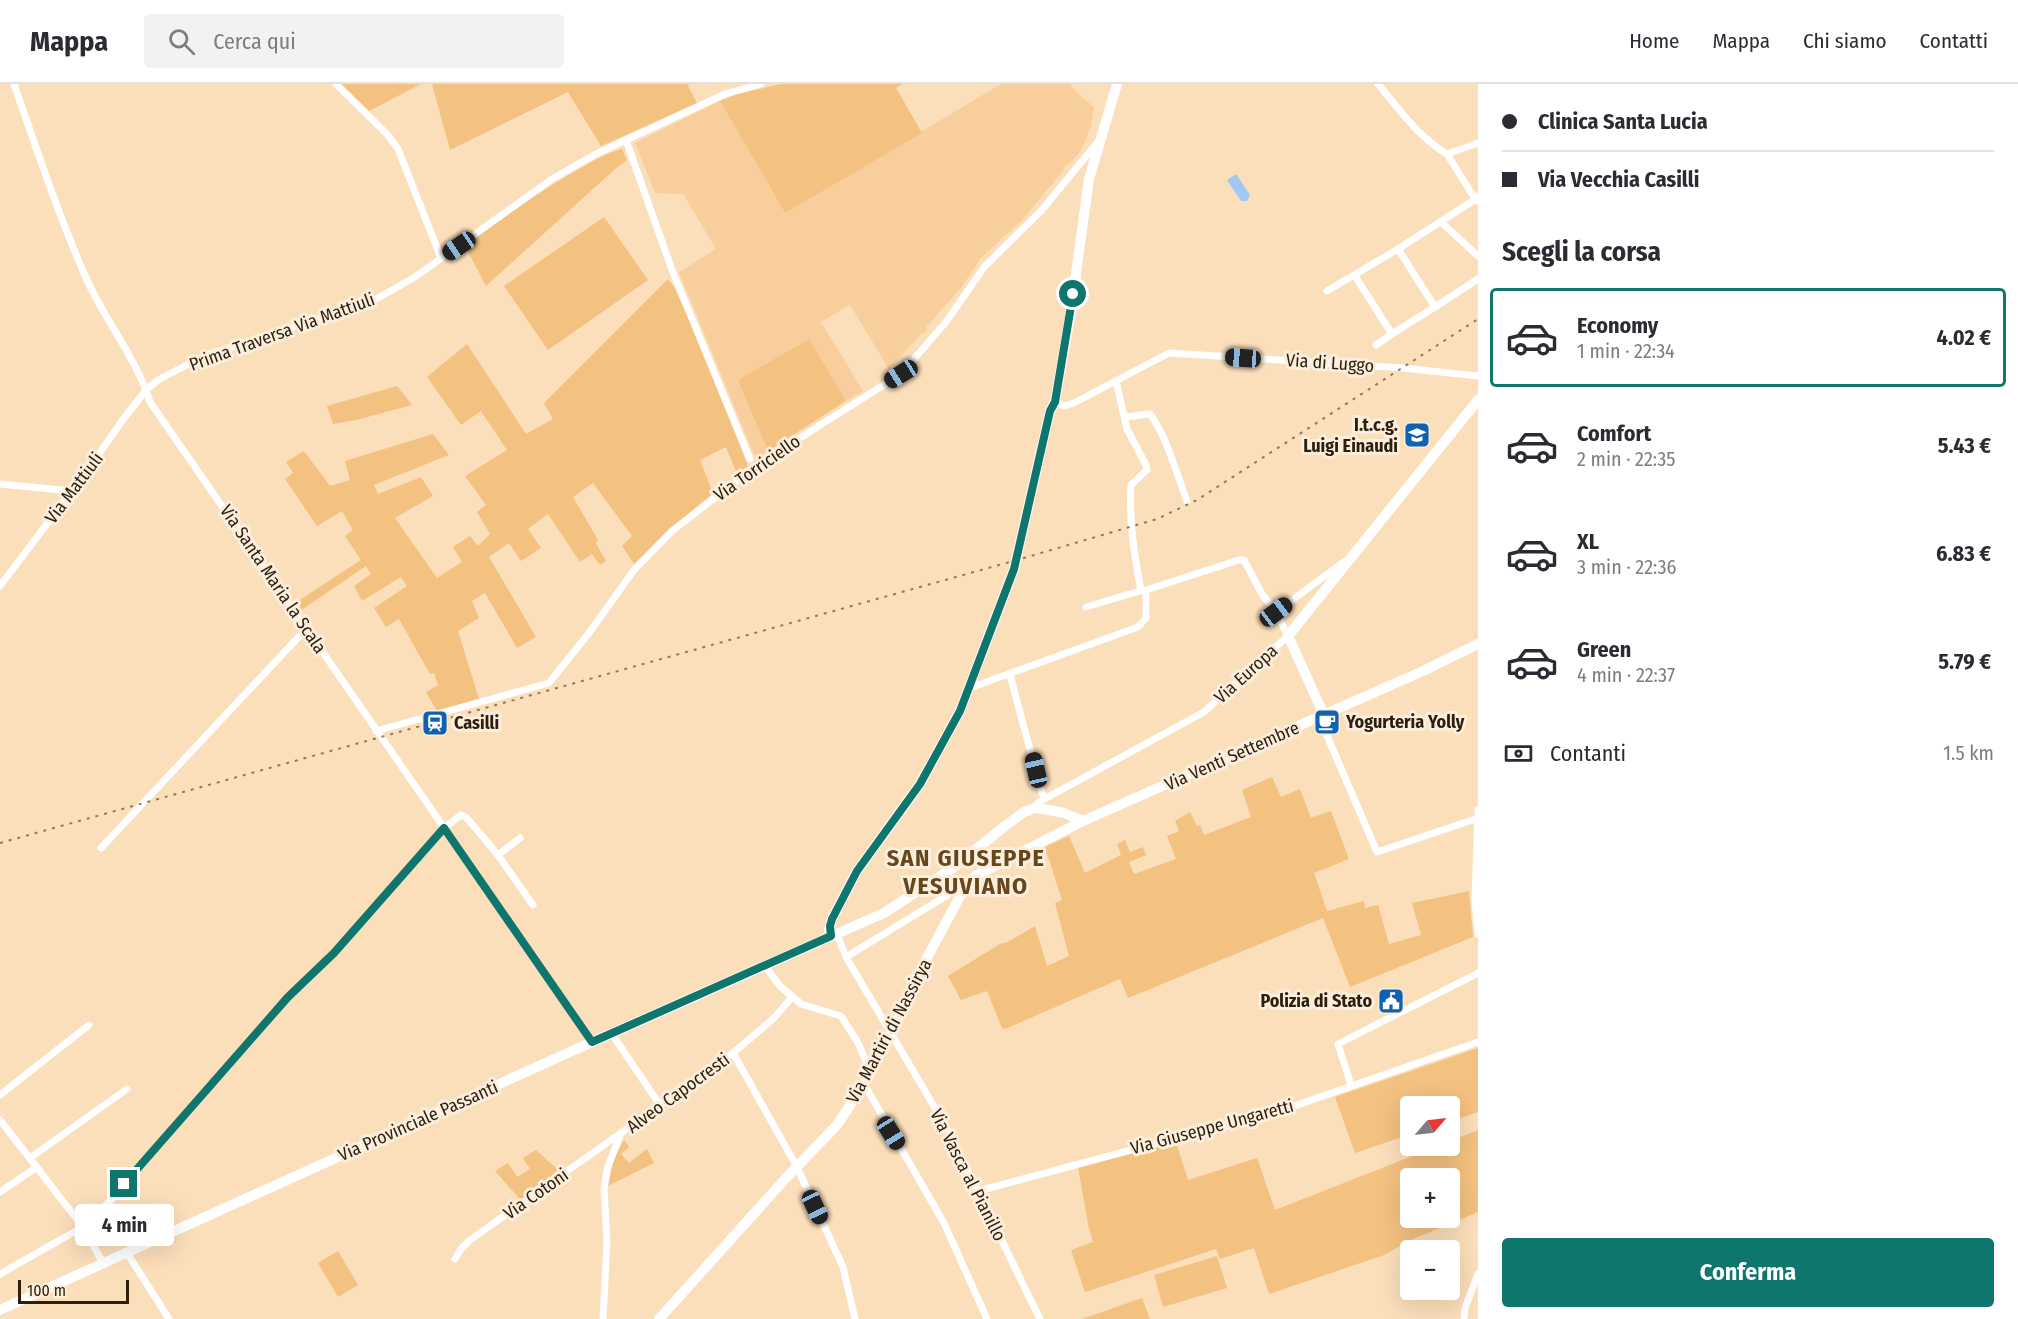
<!DOCTYPE html>
<html lang="it">
<head>
<meta charset="utf-8">
<style>
  body { margin:0; font-family:"Fira Sans Condensed",sans-serif; background:#f2f2f3; color:#2b2b33; height:100vh; display:flex; flex-direction:column; font-size:22px; white-space:nowrap }
  * { box-sizing:border-box; margin:0 }
  p { font-size:20px; color:#7c7c81 }
  .icon { flex:none; width:33px; height:33px; fill:none; stroke:currentColor; stroke-width:2; stroke-linecap:round; stroke-linejoin:round }
  .map { position:relative; flex:1; overflow:hidden }
  .side { display:flex; flex-direction:column; background:#fff; width:540px }
  .side>* { flex:none }
  .hud { display:grid; align-content:center; height:132px; padding:0 24px; background:#fff }
  .needle { width:39px; rotate:62deg }
  .tools { position:absolute; left:1400px; top:1012px; display:grid; gap:12px }
  .tools a { display:grid; place-items:center; width:60px; height:60px; border-radius:6px; background:#fff; box-shadow:0 6px 24px #0002; font-size:30px }
  .scale { position:absolute; left:18px; bottom:15px; width:111px; box-sizing:border-box; padding-left:6px; border:3px solid #2c1f0d; border-top:0; font-size:16px; line-height:21px; white-space:nowrap; color:#2c1f0d; -webkit-text-stroke:4px #fceedc; paint-order:stroke }
  .end { position:absolute; width:27px; height:27px; margin:-14px; border:8px solid #0f766e; background:#fff; box-shadow:0 0 0 3px #fff }
  .from { border-radius:50% }
  .bubble { position:absolute; height:42px; border-radius:6px; background:#fff; box-shadow:0 6px 24px #0002; font-size:20px; font-weight:700; line-height:42px; text-align:center }
  .car { position:absolute; width:18px; height:36px; margin:-18px -9px; border-radius:8px; box-shadow:0 0 4px 2px #0007; background:linear-gradient(#222 24%,#8ab4d8 0 40%,#222 0 76%,#8ab4d8 0 86%,#222 0) }
  .hud b { display:flex; align-items:center; gap:21px; height:57px; font-size:22px }
  .hud b+b { border-top:2px solid #e1e1e2 }
  .hud i { width:15px; height:15px; background:#2b2b33 }
  ul { padding:0; list-style:none }
  li { display:flex; align-items:center; gap:18px; height:99px; margin:0 12px 9px; padding:0 12px; border:3px solid transparent; border-radius:6px }
  li div { flex:1 }
  li b { display:block; font-size:22px }
  li em { font-style:normal; font-weight:700 }
  li.on { border-color:#0f766e }
  li>.icon { width:54px; height:54px; stroke-width:1.5 }
  h2 { padding:0 24px; font-size:27px; line-height:72px }
  .pay { display:flex; align-items:center; gap:15px; height:66px; padding:0 24px; font-size:22px }
  .pay p { margin-inline-start:auto }
  .primary-button { display:flex; gap:12px; margin-top:auto; padding:12px 24px }
  .primary-button a { flex:1; height:69px; border-radius:6px; background:#0f766e; color:#fff; font-size:24px; font-weight:700; line-height:69px; text-align:center }
  header { display:flex; align-items:center; gap:36px; box-sizing:border-box; height:84px; padding:0 30px; background:#fff; border-bottom:2px solid #e1e1e2 }
  header strong { font-size:28px }
  nav { display:flex; gap:33px; margin-inline-start:auto; font-size:21px }
  .search { width:420px; height:54px; background:#f2f2f3; display:flex; align-items:center; gap:15px; box-sizing:border-box; padding:0 21px; border-radius:6px; color:#7c7c81; font-size:22px }
  main { display:flex; flex:1; min-height:0 }
  .map>svg:first-child { display:block }
  .built { fill:#f8cf9c }
  .green { fill:#f3c180; fill-rule:evenodd }
  .water { fill:#a0c8f7 }
  .lines { fill:none; stroke-linecap:round; stroke-linejoin:round }
  .street { stroke:#fff; stroke-width:7 }
  .secondary { stroke:#fff; stroke-width:10 }
  .rail { stroke:#8f7a60; stroke-width:2; stroke-dasharray:3 6; stroke-linecap:butt }
  .route { stroke:#0f766e; stroke-width:8 }
  .labels { text-anchor:middle; dominant-baseline:central; stroke-width:6; stroke-linejoin:round; paint-order:stroke }
  .street-label { font-size:18px; fill:#2c1f0d; stroke:#fceedc }
  .poi-label { font-size:18px; font-weight:bold; fill:#2c1f0d; stroke:#fceedc; text-anchor:end }
  .district-label { font-size:24px; font-weight:bold; letter-spacing:1.5px; fill:#66471d; stroke:#fceedc }
</style>
</head>
<body>
<header>
<strong>Mappa</strong>
<div class="search"><svg class="icon" aria-label="search" viewBox="0 0 24 24"><circle cx="10" cy="10" r="6"/><path d="M15 15l6 6"/></svg>Cerca qui</div>
<nav><a>Home</a><a>Mappa</a><a>Chi siamo</a><a>Contatti</a></nav>
</header>
<main>
<div class="map">
<svg width="1478" height="1235" viewBox="0 0 1478 1235">
  <rect width="100%" height="100%" fill="#fbdeba"/>
  <polygon class="built" points="1001,0 1070,0 1075,7 1094,23 1091,42 1081,67 1069,80 1063,84 1064,86 1022,136 981,174 961,204 926,243 927,245 925,249 921,250 889,285 850,221 821,238 863,307 846,317 808,255 739,299 768,367 756,375 679,188 716,165 683,110 655,109 635,59 720,17 785,129"/>
  <g class="green">
    <polygon points="341,0 421,0 369,27"/>
    <polygon points="432,0 687,0 697,19 601,62 568,8 450,66"/>
    <polygon points="781,0 902,0 896,4 922,49 785,129 720,17 738,10"/>
    <path d="M622 65 627 76 614 86 486 202 465 162C500 136 534 111 572 89 588 80 604 70 622 65Z"/>
    <polygon points="604,133 648,196 548,266 504,202"/>
    <polygon points="668,195 674,203 687,231 748,382 737,390 726,363 700,376 713,409 675,441 634,480 622,462 632,452 593,399 573,413 598,456 596,459 606,477 600,481 592,470 580,478 548,430 528,445 541,464 521,477 509,459 489,473 536,553 517,564 485,509 472,517 479,534 458,547 479,615 437,627 426,608 438,601 434,589 430,590 399,535 386,543 374,524 407,502 401,493 362,517 354,502 371,490 366,482 300,527 295,519 361,476 345,452 353,446 342,427 317,442 285,395 293,389 286,378 304,367 330,402 350,396 345,377 433,350 449,371 374,401 378,410 421,393 433,412 395,434 437,494 462,478 453,463 470,452 478,462 490,450 477,428 486,421 465,392 507,366 481,327 461,341 427,293 467,260 526,350 553,335 544,319"/>
    <polygon points="809,255 846,317 768,367 739,299 740,295"/>
    <polygon points="397,302 412,321 356,336 333,340 327,322"/>
    <polygon points="1272,693 1281,713 1300,705 1311,734 1331,727 1349,775 1314,789 1327,827 1364,817 1365,824 1378,821 1389,860 1421,851 1412,819 1469,807 1473,853 1350,903 1323,834 1128,914 1120,895 1005,945 1002,944 987,907 961,916 948,892 1000,860 1008,858 1035,842 1047,882 1069,872 1055,819 1062,816 1045,763 1069,752 1085,789 1121,771 1117,760 1125,756 1130,768 1143,763 1146,771 1129,778 1134,790 1176,775 1167,752 1179,747 1175,737 1190,728 1197,742 1200,741 1204,751 1251,733 1242,706"/>
    <polygon points="1478,964 1478,1028 1449,1038 1449,1023 1410,1023 1410,1062 1425,1062 1411,1067 1405,1052 1355,1069 1335,1013"/>
    <path d="M1478 1046V1128L1411 1156 1384 1171 1269 1210 1254 1164 1220 1175 1216 1165 1085 1208 1071 1166 1093 1158 1088 1140 1078 1083 1176 1058 1188 1096 1257 1074 1275 1126 1438 1062H1449V1058ZM1410 1095H1449V1134H1410Z"/>
    <polygon points="624,1056 629,1063 621,1070 629,1079 647,1065 654,1079 608,1102 614,1075"/>
    <polygon points="536,1066 558,1086 553,1091 554,1094 524,1116 519,1114 495,1087 508,1079 517,1093 530,1085 523,1074"/>
    <polygon points="338,1167 358,1201 338,1213 318,1179"/>
    <polygon points="1217,1172 1227,1204 1163,1223 1154,1191"/>
    <polygon points="1142,1214 1150,1235 1082,1235"/>
  </g>
  <polygon class="water" points="1236,90 1250,111 1247,117 1241,117 1227,96"/>
  <g class="lines">
    <g class="street">
      <path d="M14 0C37 66 59 133 87 196 106 238 136 273 150 318L592 958"/>
      <polyline points="336,0 387,50 398,65 441,174"/>
      <path d="M1378 0C1400 26 1418 53 1447 70L1478 59"/>
      <polyline points="626,56 672,186 750,375"/>
      <polyline points="1447,70 1472,110 1476,115 1478,113"/>
      <polyline points="1478,117 1476,115 1398,165 1435,223 1478,195"/>
      <polyline points="1441,138 1478,172"/>
      <polyline points="1355,192 1392,250 1435,223"/>
      <polyline points="1327,207 1398,165"/>
      <polyline points="1376,261 1392,250"/>
      <path d="M1116 297 1127 345 1146 381 1147 386 1131 401C1129 438 1134 469 1141 506"/>
      <polyline points="1055,318 1064,322 1074,319 1169,269 1403,284 1478,292"/>
      <path d="M1125 333 1150 330C1166 350 1177 391 1187 417"/>
      <polyline points="0,400 72,407"/>
      <polyline points="0,502 84,391 122,337 146,306 158,296 204,272 373,217 415,193 552,95 596,70 725,10 761,0"/>
      <polyline points="1086,523 1143,506"/>
      <polyline points="1276,528 1345,477"/>
      <polyline points="1010,591 1040,703 1044,715"/>
      <polyline points="967,605 1138,543 1146,534 1146,506 1239,476 1244,476 1262,510 1276,528 1288,552 1204,628 1039,718 1035,724"/>
      <polyline points="1319,633 1377,768 1478,734"/>
      <polyline points="376,647 549,599 589,549 634,486 672,447 757,381 901,290 946,238 985,182 1041,127 1097,59"/>
      <polyline points="1478,726 1475,816 1478,850"/>
      <polyline points="101,764 306,545"/>
      <polyline points="498,771 520,754"/>
      <polyline points="837,850 846,873 948,1046 1040,1235"/>
      <polyline points="846,873 956,806 965,803"/>
      <polyline points="765,882 780,902 801,920 841,932 857,957 870,986"/>
      <polyline points="612,950 660,1021"/>
      <polyline points="733,969 797,1083 843,1183 855,1235"/>
      <polyline points="864,1000 944,1139 987,1235"/>
      <polyline points="1351,1001 1338,960 1478,889"/>
      <polyline points="0,1011 89,941"/>
      <polyline points="0,1036 83,1143 103,1179"/>
      <polyline points="30,1074 127,1005"/>
      <polyline points="978,1107 1176,1054 1263,1033 1478,958"/>
      <polyline points="0,1108 37,1083"/>
      <polyline points="127,1169 169,1235"/>
      <polyline points="455,1175 461,1165 470,1156 621,1049"/>
      <polyline points="0,1190 83,1143 110,1117 288,913 334,869 444,744 461,731 466,733 498,771 533,821"/>
      <polyline points="603,1235 607,1156 604,1105 607,1085 621,1049 733,969 774,934 792,913"/>
      <polyline points="1464,1235 1465,1224 1478,1190"/>
    </g>
    <g class="secondary">
      <polyline points="1324,631 1288,552 1478,316"/>
      <polyline points="831,852 829,847 832,835 857,787 920,700 960,627 1014,485 1050,327 1055,318 1070,233 1089,95 1117,0"/>
      <polyline points="0,1226 592,958 884,829 953,784 1005,742 1024,728 1035,724 1050,726 1064,729 1083,737"/>
      <polyline points="659,1235 786,1094 837,1041 864,1000 891,950 928,872 965,803 975,792 1083,737 1423,587 1478,560"/>
    </g>
    <polyline class="rail" points="0,759 1017,476 1157,435 1197,416 1478,235"/>
  </g>
  <g class="lines">
    <polyline class="route" points="124,1100 288,913 334,869 444,744 592,958 831,852 830,842 832,835 857,787 920,700 960,627 1014,485 1050,327 1055,318 1073,210"/>
  </g>
  <defs>
    <symbol id="school-square" viewBox="-11 -11 22 22"><rect x="-9" y="-9" width="18" height="18" rx="4" fill="#0f62b0" stroke="#fceedc"/><path d="M0-5L7-2L0 1L-7-2ZM-4 1L0 2.5L4 1V4Q0 6-4 4Z" fill="#fff"/></symbol>
    <symbol id="cafe-square" viewBox="-11 -11 22 22"><rect x="-9" y="-9" width="18" height="18" rx="4" fill="#0f62b0" stroke="#fceedc"/><path d="M-5.5-4.5H6V0H3Q3 3.5 0 3.5H-2.5Q-5.5 3.5-5.5 0ZM3-3.2v2h1.7v-2ZM-6 4.5H4V6H-6Z" fill="#fff"/></symbol>
    <symbol id="station-square" viewBox="-11 -11 22 22"><rect x="-9" y="-9" width="18" height="18" rx="4" fill="#0f62b0" stroke="#fceedc"/><path d="M-3-6H3Q5-6 5-4V2Q5 4 3 4L4.5 6H3L1.5 4h-3L-3 6H-4.5L-3 4Q-5 4-5 2V-4Q-5-6-3-6ZM-3.5-4v3h7v-3ZM-3.5 1v1.5H-2V1ZM2 1v1.5H3.5V1Z" fill="#fff"/></symbol>
    <symbol id="civic-square" viewBox="-11 -11 22 22"><rect x="-9" y="-9" width="18" height="18" rx="4" fill="#0f62b0" stroke="#fceedc"/><path d="M-.6-6.5H3V-4.5H.6V-3L4-1V1h2V6H-6V1h2V-1L-.6-3ZM-1.2 2.5V6h2.4V2.5Z" fill="#fff"/></symbol>
  </defs>
  <g fill-rule="evenodd">
    <use href="#school-square" x="1402" y="336" width="30" height="30"/>
    <use href="#cafe-square" x="1312" y="623" width="30" height="30"/>
    <use href="#station-square" x="420" y="624" width="30" height="30"/>
    <use href="#civic-square" x="1376" y="902" width="30" height="30"/>
  </g>
  <g class="labels">
    <g class="street-label">
      <text transform="translate(282 248) rotate(-20)">Prima Traversa Via Mattiuli</text>
      <text transform="translate(1330 279) rotate(4)">Via di Luggo</text>
      <text transform="translate(757 384) rotate(-35)">Via Torriciello</text>
      <text transform="translate(74 404) rotate(-53)">Via Mattiuli</text>
      <text transform="translate(273 495) rotate(56)">Via Santa Maria la Scala</text>
      <text transform="translate(1246 590) rotate(-42)">Via Europa</text>
      <text transform="translate(1232 672) rotate(-24)">Via Venti Settembre</text>
      <text transform="translate(889 947) rotate(-62)">Via Martiri di Nassirya</text>
      <text transform="translate(678 1009) rotate(-36)">Alveo Capocresti</text>
      <text transform="translate(418 1037) rotate(-24)">Via Provinciale Passanti</text>
      <text transform="translate(1212 1043) rotate(-15)">Via Giuseppe Ungaretti</text>
      <text transform="translate(968 1091) rotate(63)">Via Vasca al Pianillo</text>
      <text transform="translate(536 1110) rotate(-35)">Via Cotoni</text>
    </g>
    <g class="poi-label">
      <text x="1398" y="341">I.t.c.g.<tspan x="1398" dy="21">Luigi Einaudi</tspan></text>
      <text x="1346" y="638" text-anchor="start">Yogurteria Yolly</text>
      <text x="454" y="639" text-anchor="start">Casilli</text>
      <text x="1372" y="917">Polizia di Stato</text>
    </g>
    <g class="district-label">
      <text x="966" y="774">SAN GIUSEPPE<tspan x="966" dy="28">VESUVIANO</tspan></text>
    </g>
  </g>
</svg>
<div class="tools">
<a><svg class="needle" viewBox="-14 -14 28 28"><path d="M0-13l5 13h-10z" fill="#e53935"/><path d="M0 13l5-13h-10z" fill="#7c7c81"/></svg></a>
<a>+</a>
<a>−</a>
</div>
<div class="scale">100 m</div>
<i class="end from" style="left:1073px;top:210px"></i>
<i class="end" style="left:124px;top:1100px"></i>
<div class="bubble" style="left:75px;top:1120px;width:99px">4 min</div>
<i class="car" style="left:459px;top:162px;rotate:236deg"></i>
<i class="car" style="left:1243px;top:274px;rotate:274deg"></i>
<i class="car" style="left:901px;top:290px;rotate:238deg"></i>
<i class="car" style="left:1276px;top:528px;rotate:53deg"></i>
<i class="car" style="left:1036px;top:686px;rotate:347deg"></i>
<i class="car" style="left:891px;top:1049px;rotate:148deg"></i>
<i class="car" style="left:815px;top:1123px;rotate:155deg"></i>
</div>
<section class="side">
<div class="hud">
<b><i class="from"></i>Clinica Santa Lucia</b>
<b><i></i>Via Vecchia Casilli</b>
</div>
<h2>Scegli la corsa</h2>
<ul>
<li class="on"><svg class="icon" aria-label="car" viewBox="0 0 24 24"><path d="M5 17H2v-5l4-1 3-4h7l3 4 3 1v5h-3M9 17h6M6 11h13"/><circle cx="7" cy="17" r="2"/><circle cx="17" cy="17" r="2"/></svg><div><b>Economy</b><p>1 min · 22:34</p></div><em>4.02 €</em></li>
<li><svg class="icon" aria-label="car" viewBox="0 0 24 24"><path d="M5 17H2v-5l4-1 3-4h7l3 4 3 1v5h-3M9 17h6M6 11h13"/><circle cx="7" cy="17" r="2"/><circle cx="17" cy="17" r="2"/></svg><div><b>Comfort</b><p>2 min · 22:35</p></div><em>5.43 €</em></li>
<li><svg class="icon" aria-label="car" viewBox="0 0 24 24"><path d="M5 17H2v-5l4-1 3-4h7l3 4 3 1v5h-3M9 17h6M6 11h13"/><circle cx="7" cy="17" r="2"/><circle cx="17" cy="17" r="2"/></svg><div><b>XL</b><p>3 min · 22:36</p></div><em>6.83 €</em></li>
<li><svg class="icon" aria-label="car" viewBox="0 0 24 24"><path d="M5 17H2v-5l4-1 3-4h7l3 4 3 1v5h-3M9 17h6M6 11h13"/><circle cx="7" cy="17" r="2"/><circle cx="17" cy="17" r="2"/></svg><div><b>Green</b><p>4 min · 22:37</p></div><em>5.79 €</em></li>
</ul>
<div class="pay"><svg class="icon" aria-label="cash" viewBox="0 0 24 24"><path d="M3 7h18v10H3z"/><circle cx="12" cy="12" r="2"/></svg>Contanti<p>1.5 km</p></div>
<div class="primary-button"><a>Conferma</a></div>
</section>
</main>
</body>
</html>
